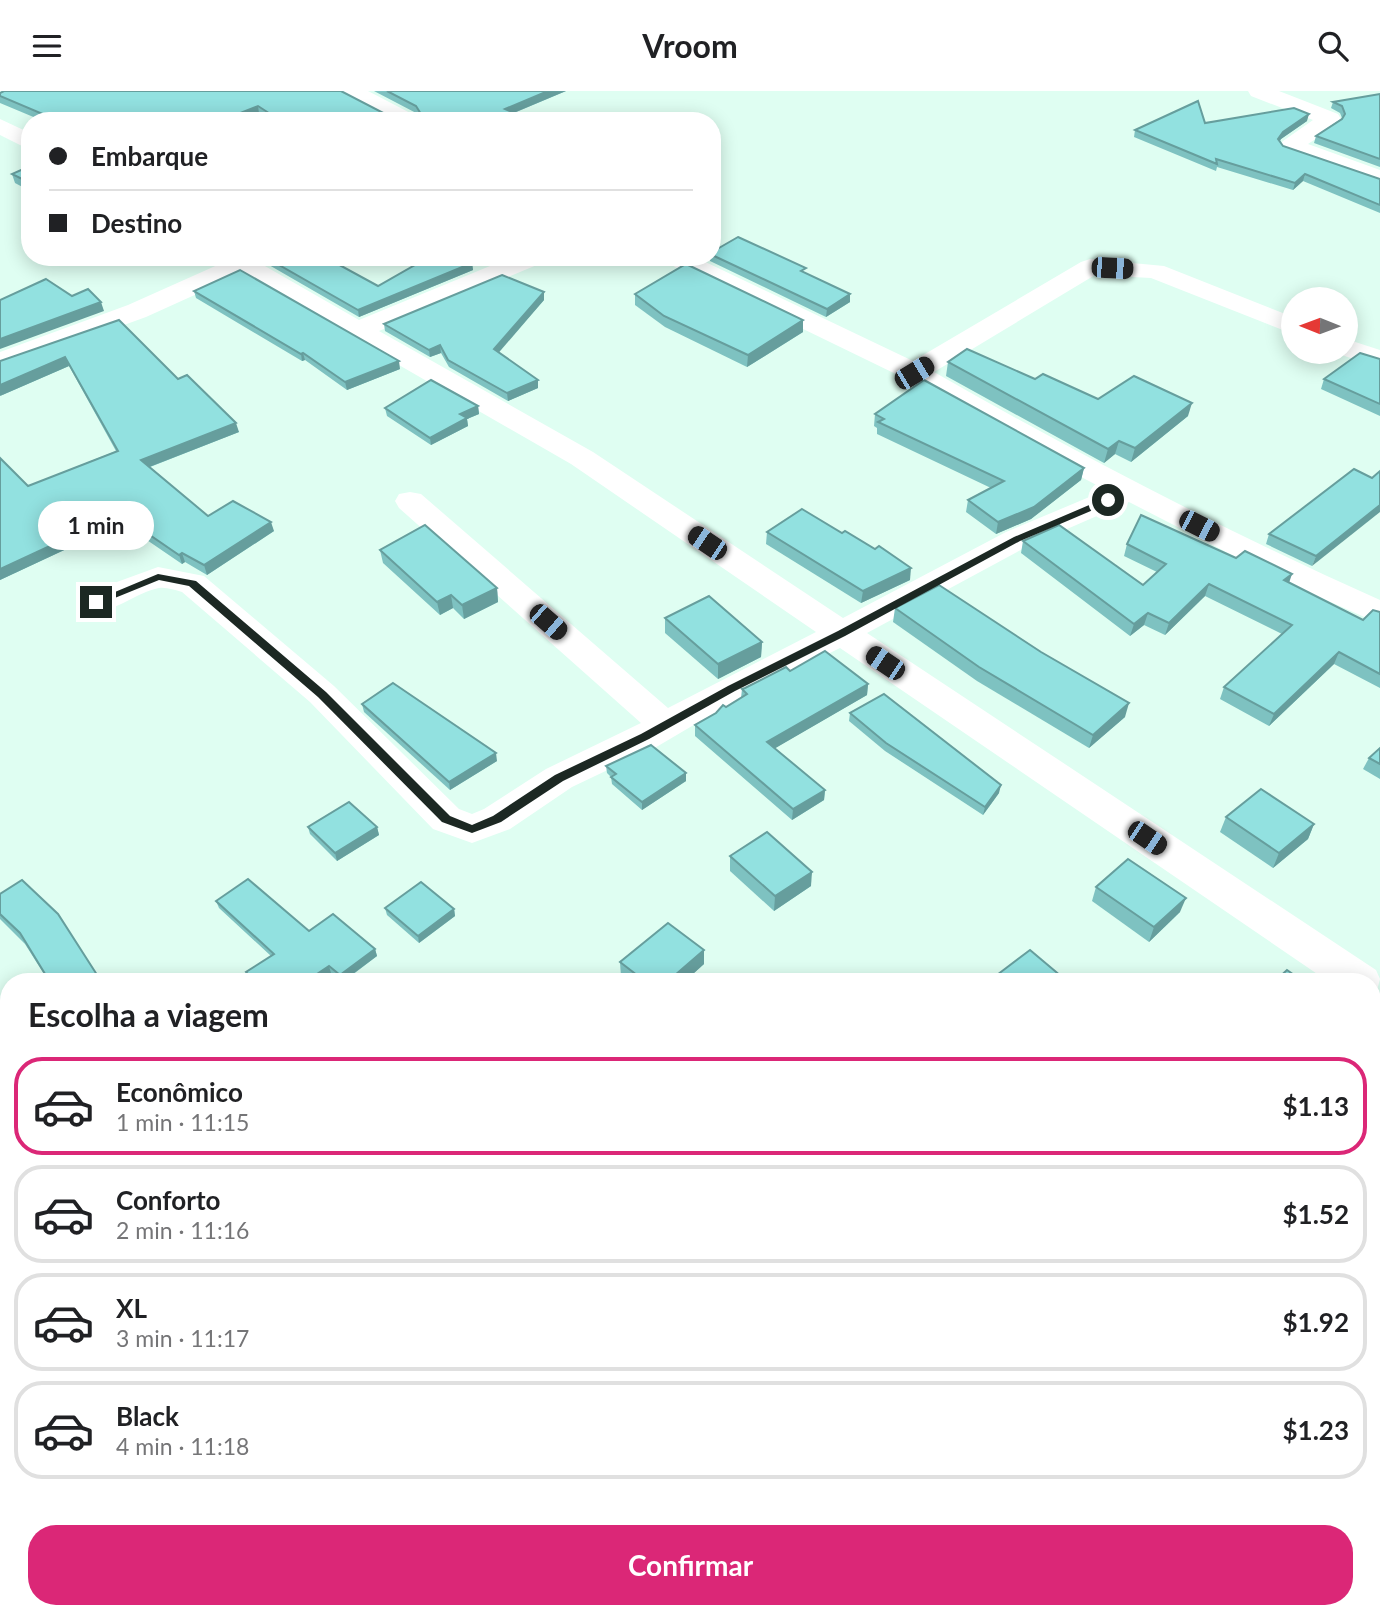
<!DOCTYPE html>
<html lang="pt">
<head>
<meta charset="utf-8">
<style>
  body { margin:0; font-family:Lato,sans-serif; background:#f6f6f6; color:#202124; height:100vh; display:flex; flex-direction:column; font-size:26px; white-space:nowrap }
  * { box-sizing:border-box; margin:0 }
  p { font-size:23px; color:#757577 }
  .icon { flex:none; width:38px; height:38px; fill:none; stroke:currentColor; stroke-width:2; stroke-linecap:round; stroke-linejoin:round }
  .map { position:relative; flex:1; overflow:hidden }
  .sheet { position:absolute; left:0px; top:882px; width:1381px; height:646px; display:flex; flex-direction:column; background:#fff; border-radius:28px 28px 0 0; box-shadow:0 4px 18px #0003 }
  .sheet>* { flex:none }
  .top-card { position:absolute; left:21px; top:21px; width:700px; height:154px; border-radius:28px; box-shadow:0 4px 18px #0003; display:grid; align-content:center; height:154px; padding:0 28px; background:#fff }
  .needle { width:46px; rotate:271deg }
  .controls { position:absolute; left:1281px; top:196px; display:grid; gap:14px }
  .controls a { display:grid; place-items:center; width:77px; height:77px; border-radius:50%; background:#fff; box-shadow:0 4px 18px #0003; font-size:35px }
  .end { position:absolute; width:32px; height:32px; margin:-16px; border:9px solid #1c2823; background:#fff; box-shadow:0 0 0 4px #fff }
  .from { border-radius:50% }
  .bubble { position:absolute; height:49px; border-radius:24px; background:#fff; box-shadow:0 4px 18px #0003; font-size:23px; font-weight:700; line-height:49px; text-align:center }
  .car { position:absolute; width:21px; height:42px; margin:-21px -10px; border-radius:9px; box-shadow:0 0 5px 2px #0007; background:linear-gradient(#222 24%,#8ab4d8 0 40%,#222 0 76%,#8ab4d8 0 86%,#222 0) }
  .top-card b { display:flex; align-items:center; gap:24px; height:66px; font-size:26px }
  .top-card b+b { border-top:2px solid #e0e0e0 }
  .top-card i { width:18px; height:18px; background:#202124 }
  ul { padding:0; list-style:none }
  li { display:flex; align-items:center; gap:21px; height:98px; margin:0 14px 10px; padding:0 14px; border:4px solid #e0e0e0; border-radius:28px }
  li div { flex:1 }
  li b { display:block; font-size:26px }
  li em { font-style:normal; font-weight:700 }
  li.active { border-color:#db2777 }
  li>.icon { width:63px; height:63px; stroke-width:1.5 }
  h2 { padding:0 28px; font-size:32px; line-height:84px }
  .primary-button { display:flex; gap:14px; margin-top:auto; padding:14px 28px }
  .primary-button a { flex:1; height:80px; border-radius:28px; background:#db2777; color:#fff; font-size:28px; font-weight:700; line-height:80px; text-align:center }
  header { display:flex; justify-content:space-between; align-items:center; height:91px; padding:0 28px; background:#fff; font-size:32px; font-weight:700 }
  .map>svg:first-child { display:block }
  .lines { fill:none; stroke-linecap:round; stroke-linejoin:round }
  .minor { fill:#fff; fill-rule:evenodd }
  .wall { fill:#7ec2c1 }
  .shaded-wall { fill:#669e9d }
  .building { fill:#92e1e0; stroke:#669e9d; stroke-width:2 }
  .route { fill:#1c2823 }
</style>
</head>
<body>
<header><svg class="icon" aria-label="menu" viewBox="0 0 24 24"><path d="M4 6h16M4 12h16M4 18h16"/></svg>Vroom<svg class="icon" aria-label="search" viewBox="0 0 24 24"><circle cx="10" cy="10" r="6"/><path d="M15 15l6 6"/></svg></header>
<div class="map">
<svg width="1380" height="1527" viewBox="0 0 1380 1527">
  <rect width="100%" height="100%" fill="#dffef2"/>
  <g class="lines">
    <g class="minor">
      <polygon points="340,0 368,0 416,25 419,30 391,30 343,5"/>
      <polygon points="1248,0 1279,0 1338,23 1341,28 1338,33 1308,53 1380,79 1380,94 1283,60 1279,55 1283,50 1313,29 1251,5"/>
      <polygon points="0,28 30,42 30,59 0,44"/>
      <path d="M217 166H249L359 229 512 166H548L544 171 379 240 593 361 843 527 1006 441 1106 399 1024 356 904 287 665 171 661 166H695L913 270 1081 171 1090 168 1164 175 1293 226V243L1151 187 1095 184 934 281C1079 364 1228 441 1380 509V533L1279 488 1129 411 1028 455 867 542 1376 879 1380 888 1376 903 1372 904V891H1329L840 557 743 605 658 655 572 696 510 738 472 752 433 738 310 611 182 501C175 499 166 496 159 497 133 502 112 526 84 519L80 511 84 503 158 476 204 485 334 595 459 718 472 723 484 718 546 678 641 632 399 417 395 410 399 403 410 401 421 403 668 617 816 541 571 373 241 183 146 226 0 279V261L128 214 222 172Z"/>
      <polygon points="1346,248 1380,259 1380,277 1336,262 1346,261"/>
      <polygon points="0,936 9,939 9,985 0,982"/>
      <polygon points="329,1519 384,1519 388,1527 332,1527"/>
    </g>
  </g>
  <g class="wall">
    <polygon points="341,0 389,25 418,23 374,0 566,0 514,22 533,30 271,30 259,22 241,30 43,30 0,12 0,2"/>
    <polygon points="1380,3 1380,76 1314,52 1316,45 1342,27 1340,22 1331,17 1333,11"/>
    <polygon points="1307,30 1281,48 1280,50 1283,55 1380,88 1380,122 1303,90 1293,99 1217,76 1216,80 1134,46 1135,39 1205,32"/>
    <polygon points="30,75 30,100 15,92 12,83"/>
    <polygon points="712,161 850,203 850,211 826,226 710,170 710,166 712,166"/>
    <polygon points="267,167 378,195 472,172 473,179 359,226 269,174"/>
    <polygon points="194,200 400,278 347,299 305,269 302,270 196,207"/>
    <polygon points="544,201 544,209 498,261 538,297 508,310 449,276 441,262 430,266 385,240 384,233"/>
    <polygon points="635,203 803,241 747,276 665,236 635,214"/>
    <polygon points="119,229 178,288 239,341 150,376 208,425 274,440 207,484 185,471 182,473 122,432 0,489 0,367 28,395 116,360 69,275 0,305"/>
    <polygon points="1380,268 1380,325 1321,298 1324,288"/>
    <polygon points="948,271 1035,288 1098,308 1188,325 1131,371 1115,363 1104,372 946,285"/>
    <polygon points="478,315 479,323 467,328 468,335 431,354 387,325 385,317"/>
    <polygon points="875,323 1084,377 1081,389 1031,428 996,443 966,421 968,409 991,397 877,343 877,337 874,335"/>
    <polygon points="1354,378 1312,475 1266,453 1269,443"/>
    <polygon points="767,441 910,489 861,512 766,453"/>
    <polygon points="1023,450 1143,494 1157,481 1124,465 1127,453 1289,492 1363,529 1380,521 1380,597 1334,573 1269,635 1220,608 1224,596 1282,543 1205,505 1165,544 1144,534 1130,545 1021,462"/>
    <polygon points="380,459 497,497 498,511 464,528 453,517 440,524 383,472"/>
    <polygon points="895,517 1125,626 1089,657 977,590 893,531"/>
    <polygon points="665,527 762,551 761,566 718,588 665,542"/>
    <polygon points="790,580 868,593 867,604 775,657 825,699 824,709 792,729 695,645 695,634 741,607 742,598"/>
    <polygon points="362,613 497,670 450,699 364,621"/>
    <polygon points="850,622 999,702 983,724 885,660 849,630"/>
    <polygon points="1380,657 1380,688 1363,678 1369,667"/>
    <polygon points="606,675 686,690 642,719 612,693 611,686 607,682"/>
    <polygon points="1226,726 1314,733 1308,748 1273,777 1220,741"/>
    <polygon points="308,736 377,736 379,744 337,770 310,743"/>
    <polygon points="730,765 811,795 774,820 730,780"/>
    <polygon points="1096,796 1180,821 1149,851 1092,810"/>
    <polygon points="0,803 58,823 102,891 49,891 25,853 0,828"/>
    <polygon points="216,810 309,840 375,858 377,865 343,891 341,891 331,882 318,891 251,891 249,888 246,881 271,865 219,817"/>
    <polygon points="385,817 454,818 455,825 419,852 387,824"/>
    <polygon points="620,871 704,873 684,891 628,891 621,886"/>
    <polygon points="1380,1010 1380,1023 1374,1019"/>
  </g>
  <g class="shaded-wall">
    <polygon points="548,0 566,0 506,25 505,18"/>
    <polygon points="258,15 259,22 241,30 220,30"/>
    <polygon points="284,23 285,30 275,30 275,26"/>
    <polygon points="1309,23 1307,30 1281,48 1276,55 1278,48 1283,41"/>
    <polygon points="1305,83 1303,90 1293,99 1295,92"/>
    <polygon points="472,172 473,179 359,226 358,219"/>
    <polygon points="544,201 544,209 495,266 494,258"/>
    <polygon points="850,203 850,211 826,226 827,218"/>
    <polygon points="101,211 104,220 0,258 0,248"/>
    <polygon points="803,229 803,241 747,276 748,264"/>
    <polygon points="440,254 441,262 430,266 429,259"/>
    <polygon points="303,262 305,269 302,270 301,263"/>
    <polygon points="65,266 69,275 0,305 0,294"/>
    <polygon points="399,270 400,278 347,299 345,291"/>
    <polygon points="538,289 538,297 508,310 507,302"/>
    <polygon points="1192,312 1188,325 1131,371 1135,357"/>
    <polygon points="478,315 479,323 467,328 468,335 431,354 430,347 460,323"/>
    <polygon points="236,332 239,341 144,378 141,369"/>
    <polygon points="1119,350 1115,363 1104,372 1108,358"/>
    <polygon points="1084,377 1081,389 1031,428 996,443 998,431"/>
    <polygon points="1380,414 1380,421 1312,475 1316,465"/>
    <polygon points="119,423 122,432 0,489 0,478"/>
    <polygon points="271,431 274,440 207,484 204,474"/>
    <polygon points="182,462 185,471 182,473 179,464"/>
    <polygon points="911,477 910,489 861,512 863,500"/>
    <polygon points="1292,483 1288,495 1284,489"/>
    <polygon points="1209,493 1205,505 1165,544 1169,532"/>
    <polygon points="497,497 498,511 464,528 462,514"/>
    <polygon points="451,504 453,517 440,524 437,511"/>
    <polygon points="1148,522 1144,534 1130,545 1134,533"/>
    <polygon points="762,551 761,566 718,588 718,573"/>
    <polygon points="1339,561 1334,573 1269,635 1274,623"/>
    <polygon points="868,593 867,604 767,662 767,651"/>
    <polygon points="1129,612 1125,626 1089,657 1093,644"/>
    <polygon points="496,662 497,670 450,699 449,691"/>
    <polygon points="686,682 686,690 642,719 642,711"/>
    <polygon points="1001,694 999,702 983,724 985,716"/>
    <polygon points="825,699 824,709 792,729 793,718"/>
    <polygon points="1314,733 1308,748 1273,777 1279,762"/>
    <polygon points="377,736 379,744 337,770 335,762"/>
    <polygon points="812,781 811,795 774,820 775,805"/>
    <polygon points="1186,807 1180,821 1149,851 1154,836"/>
    <polygon points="454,818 455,825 419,852 418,845"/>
    <polygon points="375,858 377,865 342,891 340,884"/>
    <polygon points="704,859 704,873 684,891 667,891"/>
    <polygon points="329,875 331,882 318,891 305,891"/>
    <polygon points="223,1519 242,1519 231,1527 212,1527"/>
    <polygon points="467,1519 482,1519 472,1527 456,1527"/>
  </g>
  <g class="building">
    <polygon points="4,0 341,0 389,25 421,23 416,15 387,0 548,0 505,18 533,30 296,30 284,23 275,26 258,15 220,30 59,30 0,5 0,2"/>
    <polygon points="1380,3 1380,68 1316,45 1342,28 1345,23 1342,15 1333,11"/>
    <polygon points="1198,10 1205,32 1294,17 1309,23 1283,41 1278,48 1283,55 1380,88 1380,114 1305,83 1295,92 1216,68 1217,73 1135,39"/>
    <polygon points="30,75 30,92 12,83"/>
    <polygon points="738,146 806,177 801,180 850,203 827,218 712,164 712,161"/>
    <polygon points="269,166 325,166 378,195 429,166 459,166 472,172 358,219 267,167"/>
    <polygon points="686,173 803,229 748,264 664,225 635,203"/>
    <polygon points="240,179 399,270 345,291 303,262 301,263 194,200"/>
    <polygon points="502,184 544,201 494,258 538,289 507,302 448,269 440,254 429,259 384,233"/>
    <polygon points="46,188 72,205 88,198 101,211 0,248 0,209"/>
    <polygon points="119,229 178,288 187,284 236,332 141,369 208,425 233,410 271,431 204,474 182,462 179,464 119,423 0,478 0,367 28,395 118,360 65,266 0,294 0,270"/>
    <polygon points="967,258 1035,288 1043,283 1098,308 1134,285 1192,312 1135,357 1119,350 1108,358 948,271"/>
    <polygon points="1360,262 1380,268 1380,313 1324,288"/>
    <polygon points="431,289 478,315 460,323 467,327 430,347 385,317"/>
    <polygon points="924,289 1084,377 1034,416 998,431 968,409 1004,390 878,331 884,328 875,323"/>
    <polygon points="1354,378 1372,387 1380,380 1380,414 1316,465 1269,443"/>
    <polygon points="802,418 842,442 845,440 875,458 879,455 911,477 863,500 767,441"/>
    <polygon points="1141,424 1236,467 1245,460 1292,483 1284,489 1363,529 1373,519 1380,521 1380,583 1339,561 1274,623 1224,596 1292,534 1209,493 1169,532 1148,522 1134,533 1023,450 1059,434 1143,494 1166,473 1127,453"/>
    <polygon points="425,434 497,497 462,514 451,504 437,511 380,459"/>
    <polygon points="939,494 1041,561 1129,612 1093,644 979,576 895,517"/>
    <polygon points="709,505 762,551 718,573 665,527"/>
    <polygon points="825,560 868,593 767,651 825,699 793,718 695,634 716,622 723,614 726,616 747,603 742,598 745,597 786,576 790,580"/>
    <polygon points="393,592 496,662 449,691 362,613"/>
    <polygon points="884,603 1001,694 985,716 886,652 850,622"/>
    <polygon points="651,654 686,682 642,711 611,686 616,683 606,675"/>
    <polygon points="1380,657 1380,673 1369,667"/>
    <polygon points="1261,698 1314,733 1279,762 1226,726"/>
    <polygon points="349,711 377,736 335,762 308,736"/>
    <polygon points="767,741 812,781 775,805 730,765"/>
    <polygon points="1128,768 1186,807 1154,836 1096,796"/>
    <polygon points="248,788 309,840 333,823 375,858 340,884 329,875 305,891 255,891 246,881 274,863 216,810"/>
    <polygon points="22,789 58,823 101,890 100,891 50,891 20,842 0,823 0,803"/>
    <polygon points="421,791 454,818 418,845 385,817"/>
    <polygon points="668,832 704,859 667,891 646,891 620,871"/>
    <polygon points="1030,859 1068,891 990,891 989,890"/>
    <polygon points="1287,879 1304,891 1274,891"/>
    <polygon points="1372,1385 1380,1392 1380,1454 1372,1463"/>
    <polygon points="169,1519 223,1519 212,1527 173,1527"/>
    <polygon points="411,1519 467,1519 456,1527 416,1527"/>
    <polygon points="1161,1519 1211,1519 1219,1527 1154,1527"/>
  </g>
  <polygon class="route" points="1108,406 1113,409 1112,411 1020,450 845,545 735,600 649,648 563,690 501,731 472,742 442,731 318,606 189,495 159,489 100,513 91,511 158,483 196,490 326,601 450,725 472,734 493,725 555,684 641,643 728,595 838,540 1014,446"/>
</svg>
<div class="controls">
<a><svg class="needle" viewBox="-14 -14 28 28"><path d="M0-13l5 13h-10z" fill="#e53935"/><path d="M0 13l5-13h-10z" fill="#757577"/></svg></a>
</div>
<i class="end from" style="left:1108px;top:409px"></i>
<i class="end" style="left:96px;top:511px"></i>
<div class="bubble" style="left:38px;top:410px;width:116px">1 min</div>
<i class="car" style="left:1112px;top:177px;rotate:93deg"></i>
<i class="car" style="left:914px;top:282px;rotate:59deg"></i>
<i class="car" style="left:1199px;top:435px;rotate:117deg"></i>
<i class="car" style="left:707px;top:452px;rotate:304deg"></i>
<i class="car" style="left:548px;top:531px;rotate:131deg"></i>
<i class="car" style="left:885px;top:572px;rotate:304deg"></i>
<i class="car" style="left:1147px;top:747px;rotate:124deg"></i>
<div class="top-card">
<b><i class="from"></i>Embarque</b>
<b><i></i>Destino</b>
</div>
<section class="sheet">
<h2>Escolha a viagem</h2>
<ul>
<li class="active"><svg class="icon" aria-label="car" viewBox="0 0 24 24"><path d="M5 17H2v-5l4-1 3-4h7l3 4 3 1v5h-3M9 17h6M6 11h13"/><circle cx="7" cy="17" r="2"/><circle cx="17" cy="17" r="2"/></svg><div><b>Econômico</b><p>1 min · 11:15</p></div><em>$1.13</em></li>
<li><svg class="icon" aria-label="car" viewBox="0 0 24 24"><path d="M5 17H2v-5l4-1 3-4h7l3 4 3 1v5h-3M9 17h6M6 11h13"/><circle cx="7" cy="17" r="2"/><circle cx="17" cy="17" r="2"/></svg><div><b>Conforto</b><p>2 min · 11:16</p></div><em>$1.52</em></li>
<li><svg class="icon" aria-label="car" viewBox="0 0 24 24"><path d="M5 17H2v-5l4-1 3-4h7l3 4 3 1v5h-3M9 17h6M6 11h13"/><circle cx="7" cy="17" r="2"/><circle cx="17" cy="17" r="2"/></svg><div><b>XL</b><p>3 min · 11:17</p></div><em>$1.92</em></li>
<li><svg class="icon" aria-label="car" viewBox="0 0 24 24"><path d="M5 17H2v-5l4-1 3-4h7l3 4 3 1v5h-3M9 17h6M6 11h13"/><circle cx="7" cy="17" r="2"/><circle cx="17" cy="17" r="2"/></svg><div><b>Black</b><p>4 min · 11:18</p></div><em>$1.23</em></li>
</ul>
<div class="primary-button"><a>Confirmar</a></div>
</section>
</div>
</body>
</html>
